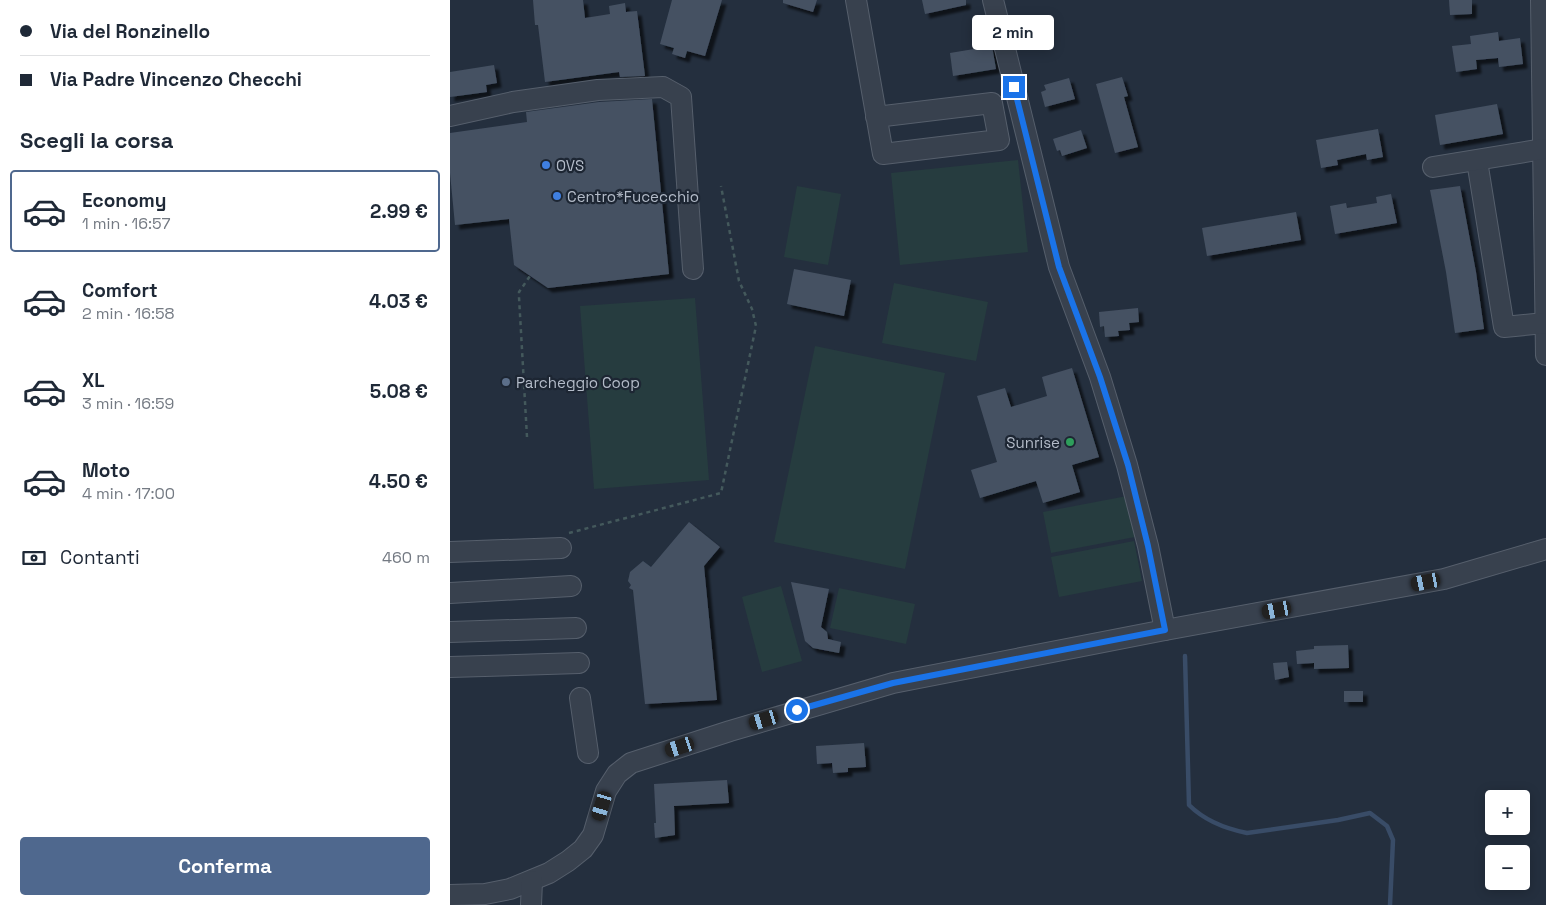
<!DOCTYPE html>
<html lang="it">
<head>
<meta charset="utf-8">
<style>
  body { margin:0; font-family:"Space Grotesk",sans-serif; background:#f6f6f7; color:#1f2937; height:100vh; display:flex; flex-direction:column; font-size:19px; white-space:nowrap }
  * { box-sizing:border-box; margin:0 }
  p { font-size:16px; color:#747a83 }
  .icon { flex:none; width:28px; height:28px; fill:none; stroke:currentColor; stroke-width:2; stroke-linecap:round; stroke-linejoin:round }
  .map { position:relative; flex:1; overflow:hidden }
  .drawer { display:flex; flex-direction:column; background:#fff; width:450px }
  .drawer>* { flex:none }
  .guide { display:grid; align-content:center; height:110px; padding:0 20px; background:#fff }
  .buttons { position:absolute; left:1035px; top:790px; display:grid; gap:10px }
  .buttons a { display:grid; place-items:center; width:45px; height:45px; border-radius:5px; background:#fff; box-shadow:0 2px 12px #0003; font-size:25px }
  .end { position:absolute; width:22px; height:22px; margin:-11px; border:6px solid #1a73e8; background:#fff; box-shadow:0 0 0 2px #fff }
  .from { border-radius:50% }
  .bubble { position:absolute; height:35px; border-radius:5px; background:#fff; box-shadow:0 2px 12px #0003; font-size:16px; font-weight:600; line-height:35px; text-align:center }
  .car { position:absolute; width:15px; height:30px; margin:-15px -8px; border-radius:6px; box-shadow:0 0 4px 1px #0007; background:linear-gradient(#222 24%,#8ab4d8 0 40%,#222 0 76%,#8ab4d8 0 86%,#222 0) }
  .guide b { display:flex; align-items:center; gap:18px; height:48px; font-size:19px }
  .guide b+b { border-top:1px solid #e0e1e3 }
  .guide i { width:12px; height:12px; background:#1f2937 }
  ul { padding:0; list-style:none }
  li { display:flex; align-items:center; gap:15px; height:82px; margin:0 10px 8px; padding:0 10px; border:2px solid transparent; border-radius:5px }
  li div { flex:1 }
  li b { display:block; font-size:19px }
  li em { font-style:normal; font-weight:600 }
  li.current { border-color:#4f688e }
  li>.icon { width:45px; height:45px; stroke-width:1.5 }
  h2 { padding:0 20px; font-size:22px; line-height:60px }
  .pay { display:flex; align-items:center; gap:12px; height:55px; padding:0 20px; font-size:19px }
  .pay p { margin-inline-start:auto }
  .cta { display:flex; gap:10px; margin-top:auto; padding:10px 20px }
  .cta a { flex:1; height:58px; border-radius:5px; background:#4f688e; color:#fff; font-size:20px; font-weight:600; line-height:58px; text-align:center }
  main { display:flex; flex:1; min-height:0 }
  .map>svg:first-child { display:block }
  .green { fill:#263c3f }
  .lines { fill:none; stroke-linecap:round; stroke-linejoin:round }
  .stream { stroke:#394c67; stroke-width:4.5 }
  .building { fill:#455162; filter:url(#shadow) }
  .minor-casing { stroke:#565f6c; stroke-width:22 }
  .path { stroke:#44595c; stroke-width:2.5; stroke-dasharray:4 4; stroke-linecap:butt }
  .minor { stroke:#38414e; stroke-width:20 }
  .route { stroke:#1a73e8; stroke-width:6 }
  .shop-dot { fill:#3f7fe0; stroke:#1d2633; stroke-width:2 }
  .service-dot { fill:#5c6f8a; stroke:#1d2633; stroke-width:2 }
  .leisure-dot { fill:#2e9e5b; stroke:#1d2633; stroke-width:2 }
  .labels { text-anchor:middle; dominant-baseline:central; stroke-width:4.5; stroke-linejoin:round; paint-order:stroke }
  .poi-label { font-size:15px; fill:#b4bcc9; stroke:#1d2633; text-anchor:start }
</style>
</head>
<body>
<main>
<section class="drawer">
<div class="guide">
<b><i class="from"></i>Via del Ronzinello</b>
<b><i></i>Via Padre Vincenzo Checchi</b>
</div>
<h2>Scegli la corsa</h2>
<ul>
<li class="current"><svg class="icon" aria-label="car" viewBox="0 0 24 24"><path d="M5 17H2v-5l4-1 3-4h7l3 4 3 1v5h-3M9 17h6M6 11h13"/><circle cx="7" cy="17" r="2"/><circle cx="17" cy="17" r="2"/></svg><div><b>Economy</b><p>1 min · 16:57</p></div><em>2.99 €</em></li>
<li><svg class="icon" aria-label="car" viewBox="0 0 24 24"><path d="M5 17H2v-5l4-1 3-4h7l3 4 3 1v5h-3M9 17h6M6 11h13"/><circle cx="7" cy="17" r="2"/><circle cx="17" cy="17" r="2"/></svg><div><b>Comfort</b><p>2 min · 16:58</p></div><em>4.03 €</em></li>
<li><svg class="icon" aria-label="car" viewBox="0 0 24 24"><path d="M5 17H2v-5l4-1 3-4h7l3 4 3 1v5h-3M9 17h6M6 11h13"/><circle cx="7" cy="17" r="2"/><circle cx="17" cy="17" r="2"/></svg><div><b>XL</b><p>3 min · 16:59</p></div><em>5.08 €</em></li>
<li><svg class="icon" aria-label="car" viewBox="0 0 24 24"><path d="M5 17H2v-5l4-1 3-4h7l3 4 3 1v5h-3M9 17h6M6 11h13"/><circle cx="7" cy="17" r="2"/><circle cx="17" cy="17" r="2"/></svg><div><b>Moto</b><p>4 min · 17:00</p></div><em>4.50 €</em></li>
</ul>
<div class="pay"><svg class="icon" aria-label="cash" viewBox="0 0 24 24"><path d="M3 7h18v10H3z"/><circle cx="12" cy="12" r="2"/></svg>Contanti<p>460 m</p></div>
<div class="cta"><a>Conferma</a></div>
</section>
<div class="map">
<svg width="1096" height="905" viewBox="0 0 1096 905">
  <defs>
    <filter id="shadow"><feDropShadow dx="4.5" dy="4.5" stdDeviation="1" flood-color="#0009"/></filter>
  </defs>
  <rect width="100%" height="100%" fill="#242f3e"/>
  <g class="green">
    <polygon points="568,160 578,252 450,265 441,173"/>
    <polygon points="347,186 391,194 378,265 334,257"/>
    <polygon points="444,283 538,302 526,361 432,343"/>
    <polygon points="245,298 259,480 144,489 130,306"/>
    <polygon points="365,346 495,373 455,569 324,542"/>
    <polygon points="677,496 685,537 601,553 593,512"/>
    <polygon points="684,541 692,581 609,597 601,557"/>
    <polygon points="331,586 352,661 312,672 292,597"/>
    <polygon points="389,588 465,604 456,644 380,628"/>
  </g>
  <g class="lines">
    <path class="stream" d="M735 656 739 805C754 820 777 829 797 833L888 820 920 813 937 826 943 840 940 905"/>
  </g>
  <g class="building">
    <polygon points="83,0 133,0 135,18 160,14 159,6 175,3 176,12 187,11 195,76 170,77 169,72 95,82 88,25 85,25"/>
    <polygon points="222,0 272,0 255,56 237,51 235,58 222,54 224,48 210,44"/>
    <polygon points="333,0 367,0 363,12 333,3"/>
    <polygon points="472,0 516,0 516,5 475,14"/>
    <polygon points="999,0 1022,0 1022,14 1000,15"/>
    <polygon points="1048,32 1049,41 1070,38 1073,64 1049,67 1048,58 1026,60 1027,69 1006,72 1002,46 1021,44 1020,36"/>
    <polygon points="542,46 546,69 503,76 500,53"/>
    <polygon points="44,65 47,83 36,85 37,92 0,97 0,72"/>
    <polygon points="672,77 678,96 674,97 688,147 665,153 646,84"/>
    <polygon points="619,78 625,99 595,107 591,92 596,90 594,85"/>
    <polygon points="202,99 219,274 98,288 64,265 59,219 5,225 0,173 0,133 77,122 76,112 149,102"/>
    <polygon points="1047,104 1053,134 990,145 985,115"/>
    <polygon points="928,129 933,157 917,160 916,154 887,160 888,165 871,168 866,140"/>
    <polygon points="631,130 637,148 612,156 610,150 607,151 603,139"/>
    <polygon points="1010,186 1026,272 1034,329 1005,333 996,272 980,190"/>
    <polygon points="941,194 947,223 885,234 880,206 896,203 897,208 927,203 926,197"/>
    <polygon points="846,212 851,240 757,256 752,228"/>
    <polygon points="344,269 401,280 394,316 337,304"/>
    <polygon points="688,308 689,322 679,323 680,330 668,331 669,336 655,337 654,326 650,327 649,312"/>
    <polygon points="622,368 649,457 622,465 630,492 593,503 586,481 530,498 521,470 547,462 527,396 555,388 561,407 597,396 592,377"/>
    <polygon points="239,522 270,547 254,566 267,700 195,704 183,590 179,588 181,585 178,581 180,572 193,561 201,567"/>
    <polygon points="341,582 379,589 371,627 377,632 378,639 391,642 389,653 363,648 355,641"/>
    <polygon points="898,645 899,668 864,669 864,663 847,664 846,651 864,649 864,646"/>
    <polygon points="837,662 839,677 825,680 823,663"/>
    <rect x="894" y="691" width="19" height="11"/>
    <polygon points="414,743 416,767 398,768 398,772 383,773 382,763 367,764 366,746"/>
    <polygon points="277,780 279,803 224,806 225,835 205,838 204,823 206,823 204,784"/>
  </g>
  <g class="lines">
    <defs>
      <g id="minor">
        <polyline points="406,0 433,154 549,140 542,103 426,117"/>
        <polyline points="543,0 609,267 650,377 677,465 698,546 715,630"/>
        <polyline points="1091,0 1096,355"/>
        <polyline points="0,116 63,102 148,90 213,87 231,97 243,269"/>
        <polyline points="1027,161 1054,327 1095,323"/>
        <polyline points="983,167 1093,149"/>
        <polyline points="0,552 111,548"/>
        <polyline points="0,593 121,586"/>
        <polyline points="0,632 126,628"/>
        <polyline points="0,667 129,663"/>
        <polyline points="130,698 138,753"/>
        <polyline points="0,895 35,894 60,889 99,873 118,861 133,849 143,835 156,791 167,774 181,763 280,731 443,683 715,630 994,579 1096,549"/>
        <polyline points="81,905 82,881"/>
      </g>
    </defs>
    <use href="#minor" class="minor-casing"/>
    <g class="path">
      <polyline points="77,437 69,297 69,292 80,276"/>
      <polyline points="119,533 271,493 306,326 302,309 289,281 271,186"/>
    </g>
    <use href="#minor" class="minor"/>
  </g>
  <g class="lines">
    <polyline class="route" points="347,710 443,683 715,630 698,546 678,465 650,377 609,267 564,87"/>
  </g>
  <g class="shop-dot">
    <circle cx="96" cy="165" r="5"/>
    <circle cx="107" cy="196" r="5"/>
  </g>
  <circle class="service-dot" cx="56" cy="382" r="5"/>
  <circle class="leisure-dot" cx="620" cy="442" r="5"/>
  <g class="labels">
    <g class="poi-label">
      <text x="106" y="165">OVS</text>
      <text x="117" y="196">Centro*Fucecchio</text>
      <text x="66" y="382">Parcheggio Coop</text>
      <text x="610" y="442" text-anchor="end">Sunrise</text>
    </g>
  </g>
</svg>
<div class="buttons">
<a>+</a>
<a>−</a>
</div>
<i class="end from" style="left:347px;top:710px"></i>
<i class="end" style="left:564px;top:87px"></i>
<div class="bubble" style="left:522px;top:15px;width:82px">2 min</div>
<i class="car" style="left:976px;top:582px;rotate:259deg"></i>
<i class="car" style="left:827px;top:610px;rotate:259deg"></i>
<i class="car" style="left:314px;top:720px;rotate:253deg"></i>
<i class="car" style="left:230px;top:747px;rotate:252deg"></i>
<i class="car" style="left:152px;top:806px;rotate:197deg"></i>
</div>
</main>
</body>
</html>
